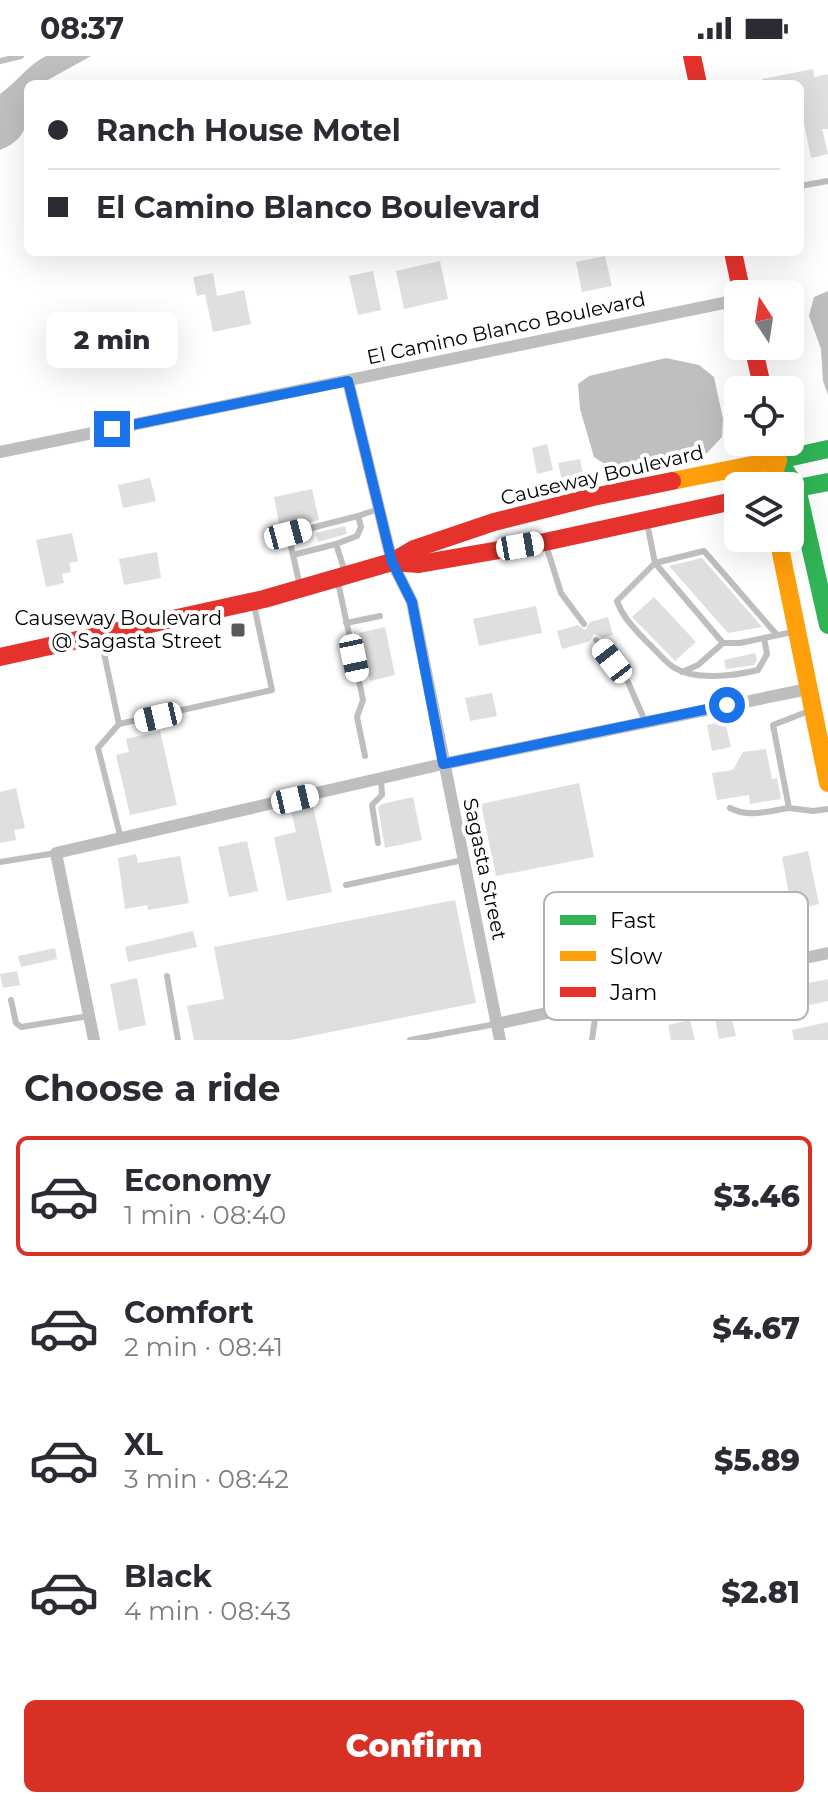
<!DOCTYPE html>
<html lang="en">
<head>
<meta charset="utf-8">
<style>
  body { margin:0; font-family:Montserrat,sans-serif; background:#f7f7f7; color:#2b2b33; height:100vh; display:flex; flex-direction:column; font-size:30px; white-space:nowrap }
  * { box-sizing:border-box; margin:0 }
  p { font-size:26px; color:#7c7c81 }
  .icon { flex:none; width:44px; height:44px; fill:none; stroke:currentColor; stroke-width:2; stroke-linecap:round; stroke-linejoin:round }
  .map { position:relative; height:984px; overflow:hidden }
  .drawer { display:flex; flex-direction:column; background:#fff; flex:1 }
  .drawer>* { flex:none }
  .hud { position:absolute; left:24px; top:24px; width:780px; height:176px; border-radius:12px; box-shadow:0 8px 32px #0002; display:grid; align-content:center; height:176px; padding:0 24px; background:#fff }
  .needle { width:52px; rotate:348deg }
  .fabs { position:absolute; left:724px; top:224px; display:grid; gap:16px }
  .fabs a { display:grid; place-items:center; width:80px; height:80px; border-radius:12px; background:#fff; box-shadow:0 8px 32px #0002; font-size:40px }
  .end { position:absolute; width:36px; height:36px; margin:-18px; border:10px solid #1a73e8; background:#fff; box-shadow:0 0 0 4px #fff }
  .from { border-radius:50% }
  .bubble { position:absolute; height:56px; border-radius:12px; background:#fff; box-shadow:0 8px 32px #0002; font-size:26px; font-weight:800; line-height:56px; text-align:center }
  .car { position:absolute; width:24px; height:48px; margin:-24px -12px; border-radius:10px; box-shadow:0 0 6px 2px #0007; background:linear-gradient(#fff 24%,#345 0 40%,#fff 0 76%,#345 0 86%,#fff 0) }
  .hud b { display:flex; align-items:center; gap:28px; height:76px; font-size:30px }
  .hud b+b { border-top:2px solid #e1e1e2 }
  .hud i { width:20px; height:20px; background:#2b2b33 }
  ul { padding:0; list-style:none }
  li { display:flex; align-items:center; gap:24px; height:120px; margin:0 16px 12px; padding:0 8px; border:4px solid transparent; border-radius:12px }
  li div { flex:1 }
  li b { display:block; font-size:30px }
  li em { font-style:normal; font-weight:800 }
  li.on { border-color:#d93025 }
  li>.icon { width:72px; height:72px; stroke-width:1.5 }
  h2 { padding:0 24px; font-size:36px; line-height:96px }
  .cta { display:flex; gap:16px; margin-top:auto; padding:16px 24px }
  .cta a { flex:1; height:92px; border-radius:12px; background:#d93025; color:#fff; font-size:32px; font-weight:800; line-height:92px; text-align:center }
  .status { display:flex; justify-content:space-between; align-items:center; height:56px; padding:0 40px; background:#fff; direction:ltr }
  .status svg { height:22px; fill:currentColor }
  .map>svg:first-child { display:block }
  .water { fill:#bfbfbf }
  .building { fill:#dfdfdf }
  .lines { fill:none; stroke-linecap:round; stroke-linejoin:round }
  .lane { stroke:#bebebe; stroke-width:6 }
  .street { stroke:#bebebe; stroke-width:12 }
  .fast { stroke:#30b455; stroke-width:18 }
  .slow { stroke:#ff9f0a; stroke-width:18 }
  .jam { stroke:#e5322d; stroke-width:18 }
  .route { stroke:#1a73e8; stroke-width:10 }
  .poi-dot { fill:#595959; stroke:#fff; stroke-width:3 }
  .labels { text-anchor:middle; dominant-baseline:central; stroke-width:8; stroke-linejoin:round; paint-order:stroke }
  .street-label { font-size:20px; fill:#000; stroke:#fff }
  .poi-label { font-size:20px; fill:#000; stroke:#fff; text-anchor:end }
  .key { fill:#fff; stroke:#b2b2b2; stroke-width:2 }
  .key-label { font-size:22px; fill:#000 }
</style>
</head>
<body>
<div class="status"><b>08:37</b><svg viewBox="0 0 49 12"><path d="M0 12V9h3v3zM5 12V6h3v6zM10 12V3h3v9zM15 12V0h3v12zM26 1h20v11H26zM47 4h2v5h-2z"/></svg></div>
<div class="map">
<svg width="828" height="984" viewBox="0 0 828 984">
  <rect width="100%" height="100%" fill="#fff"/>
  <g class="water">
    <path d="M46 0H91L46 25 45 28H28C28 58 33 81 0 94V38C17 26 28 9 46 0Z"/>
    <polygon points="828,235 828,339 823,325 821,293 809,260 814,241"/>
    <polygon points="666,302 699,309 714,321 723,363 722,381 707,397 617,416 594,401 580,353 578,328 589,320"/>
  </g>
  <g class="building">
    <polygon points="813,13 814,21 828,18 828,73 822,73 828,98 811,102 800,47 800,28 762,28 762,23"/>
    <polygon points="605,200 612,230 582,236 576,206"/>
    <polygon points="440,205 448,243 404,253 396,215"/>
    <polygon points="373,215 381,254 358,259 349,220"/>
    <polygon points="213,217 217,240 244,234 251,268 213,276 205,238 197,240 193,221"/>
    <polygon points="547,388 553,414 537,418 532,392"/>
    <polygon points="580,403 584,424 563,429 558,407"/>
    <polygon points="150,422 156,445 123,452 118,429"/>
    <polygon points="312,433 319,464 280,473 274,441"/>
    <polygon points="345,470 347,478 318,486 316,477"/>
    <polygon points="72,477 78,505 69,507 71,516 62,518 64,527 46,531 36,484"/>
    <polygon points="157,496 161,522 124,529 119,503"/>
    <polygon points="702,502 762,571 728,577 669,510"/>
    <polygon points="654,541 696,586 675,605 632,561"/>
    <polygon points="536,550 542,577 479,590 473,563"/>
    <polygon points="608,561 613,579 602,582 594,578 590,585 562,593 557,575 578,569 585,574 590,566"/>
    <polygon points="385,571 395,619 370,625 359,577"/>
    <polygon points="755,597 757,604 754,609 726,613 724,604"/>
    <polygon points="492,637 497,660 470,665 465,642"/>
    <polygon points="725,665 731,691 712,695 707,669"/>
    <polygon points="160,675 177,749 130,759 116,699 129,696 126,683"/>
    <polygon points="766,693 772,723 777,722 781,743 750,748 749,739 717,744 712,717 733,714 743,696"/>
    <polygon points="579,727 594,801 496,820 481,748"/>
    <polygon points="16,732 25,772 14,774 16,784 0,787 0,736"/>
    <polygon points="413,741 422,784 385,792 378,751 382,748"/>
    <polygon points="313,750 332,836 287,845 274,781 296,776 291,755"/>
    <polygon points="247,785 258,835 229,841 218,791"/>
    <polygon points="808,795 819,848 792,854 782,801"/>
    <polygon points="136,798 138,807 180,800 189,847 148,854 147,849 125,853 118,802"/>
    <polygon points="455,844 476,947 291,984 194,984 187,950 224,943 214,891"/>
    <polygon points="193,875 197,891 128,906 125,891"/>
    <polygon points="55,892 57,903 21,911 18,900"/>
    <polygon points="17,915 20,929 3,932 0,918"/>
    <polygon points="137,922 146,969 119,975 110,928"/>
    <polygon points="828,923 828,945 795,952 779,933"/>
    <polygon points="729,950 736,980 719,983 713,953"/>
    <polygon points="690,964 695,984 671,984 668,969"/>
    <polygon points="828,966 828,984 794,984 792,974"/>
  </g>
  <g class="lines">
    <g class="lane">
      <polyline points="0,5 21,0"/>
      <polyline points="800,130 828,125"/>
      <polyline points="647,467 655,507 723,587 740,587 793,576"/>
      <polyline points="336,488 357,480 361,471 358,460 379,453"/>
      <polyline points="546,489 561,537 584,568"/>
      <polyline points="293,499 288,478 358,460"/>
      <polyline points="338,526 363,644 357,661 365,700"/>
      <polyline points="300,530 293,499 336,488 345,516"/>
      <polyline points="346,567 380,560"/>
      <path d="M764 582 767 598 758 614C733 620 695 625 673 611 663 604 655 593 646 585 634 572 623 562 617 545L655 507 704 495 777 579"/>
      <polyline points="101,583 119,668 98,692 121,783"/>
      <polyline points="596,584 628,626 645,665"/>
      <polyline points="682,616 698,609 723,587"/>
      <polyline points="809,655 773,669 789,752 813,755 828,753"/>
      <polyline points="119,668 272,634 254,549"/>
      <path d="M730 752C749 762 769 755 789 752"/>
      <polyline points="378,787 372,749 382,739 381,723"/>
      <polyline points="0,806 56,797"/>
      <polyline points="346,829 463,804"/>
      <polyline points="167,920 178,984"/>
      <polyline points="11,944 16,967 21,971 89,960"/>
      <polyline points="410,984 496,968"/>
      <polyline points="592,984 595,963 592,947"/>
    </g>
    <g class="street">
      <polyline points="348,325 392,506 412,546 500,984"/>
      <polyline points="0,396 738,244"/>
      <polyline points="496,968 828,897"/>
      <polyline points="94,984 56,797 443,708 808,633"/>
    </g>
    <g class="fast">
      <polyline points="774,386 778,404 797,432 828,569"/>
      <polyline points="778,404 828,393"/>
      <polyline points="797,432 828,426"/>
    </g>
    <g class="slow">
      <polyline points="672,425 778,404"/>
      <polyline points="771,430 778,404"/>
      <polyline points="778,482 828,727"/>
    </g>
    <g class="jam">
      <polyline points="692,0 698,28"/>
      <polyline points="733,196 742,238"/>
      <polyline points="753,290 763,334"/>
      <polyline points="392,506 419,508 545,486 738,444"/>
      <polyline points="0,601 264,543 392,506 414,493 494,466 593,441 672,425"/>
    </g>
  </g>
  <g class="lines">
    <polyline class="route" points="112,373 348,325 392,506 412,546 443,708 727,649"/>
  </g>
  <rect class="poi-dot" x="230" y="566" width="16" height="16" rx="4"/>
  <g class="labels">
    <g class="street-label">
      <text transform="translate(506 272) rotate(-12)">El Camino Blanco Boulevard</text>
      <text transform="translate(602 419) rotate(-13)">Causeway Boulevard</text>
      <text transform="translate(485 813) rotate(78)">Sagasta Street</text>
    </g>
    <g class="poi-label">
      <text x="222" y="562">Causeway Boulevard<tspan x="222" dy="23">@ Sagasta Street</tspan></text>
    </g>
  </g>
  <rect x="544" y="836" width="264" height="128" rx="12" class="key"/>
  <rect x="560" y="859" width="36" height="10" fill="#30b455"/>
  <rect x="560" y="895" width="36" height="10" fill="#ff9f0a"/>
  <rect x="560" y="931" width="36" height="10" fill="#e5322d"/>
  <g class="key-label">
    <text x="610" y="872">Fast</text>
    <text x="610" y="908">Slow</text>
    <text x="610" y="944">Jam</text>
  </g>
</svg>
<div class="fabs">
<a><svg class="needle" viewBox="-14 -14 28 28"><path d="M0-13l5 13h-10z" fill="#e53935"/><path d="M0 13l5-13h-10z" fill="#7c7c81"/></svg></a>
<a><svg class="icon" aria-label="locate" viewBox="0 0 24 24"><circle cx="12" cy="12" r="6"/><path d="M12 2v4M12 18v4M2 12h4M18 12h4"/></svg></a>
<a><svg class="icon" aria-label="layers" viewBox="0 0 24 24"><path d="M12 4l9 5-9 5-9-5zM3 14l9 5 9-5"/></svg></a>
</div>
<i class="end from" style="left:727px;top:649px"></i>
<i class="end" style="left:112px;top:373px"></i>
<div class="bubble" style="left:46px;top:256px;width:132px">2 min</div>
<i class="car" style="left:288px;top:478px;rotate:75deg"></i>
<i class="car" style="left:520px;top:490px;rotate:80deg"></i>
<i class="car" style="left:354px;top:602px;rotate:168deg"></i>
<i class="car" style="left:612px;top:605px;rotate:322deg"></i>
<i class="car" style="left:158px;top:661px;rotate:257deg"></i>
<i class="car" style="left:295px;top:743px;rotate:77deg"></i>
<div class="hud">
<b><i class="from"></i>Ranch House Motel</b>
<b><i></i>El Camino Blanco Boulevard</b>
</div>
</div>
<section class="drawer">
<h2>Choose a ride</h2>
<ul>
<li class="on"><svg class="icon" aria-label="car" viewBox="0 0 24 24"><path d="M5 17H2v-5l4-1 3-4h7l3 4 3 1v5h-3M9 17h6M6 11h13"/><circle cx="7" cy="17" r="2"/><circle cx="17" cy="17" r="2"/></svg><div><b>Economy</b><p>1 min · 08:40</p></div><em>$3.46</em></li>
<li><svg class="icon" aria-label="car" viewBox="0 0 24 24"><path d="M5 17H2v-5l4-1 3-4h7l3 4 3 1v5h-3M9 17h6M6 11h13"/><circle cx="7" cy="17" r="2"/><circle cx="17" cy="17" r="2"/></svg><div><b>Comfort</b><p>2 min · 08:41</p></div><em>$4.67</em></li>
<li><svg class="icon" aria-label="car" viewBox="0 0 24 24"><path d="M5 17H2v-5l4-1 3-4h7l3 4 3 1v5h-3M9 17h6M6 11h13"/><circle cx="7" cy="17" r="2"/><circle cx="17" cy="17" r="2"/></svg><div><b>XL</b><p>3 min · 08:42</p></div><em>$5.89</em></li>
<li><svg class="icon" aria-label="car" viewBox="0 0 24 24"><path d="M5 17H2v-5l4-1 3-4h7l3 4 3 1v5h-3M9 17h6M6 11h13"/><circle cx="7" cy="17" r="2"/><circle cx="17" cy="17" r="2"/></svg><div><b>Black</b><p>4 min · 08:43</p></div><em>$2.81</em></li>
</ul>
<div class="cta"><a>Confirm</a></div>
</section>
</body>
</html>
